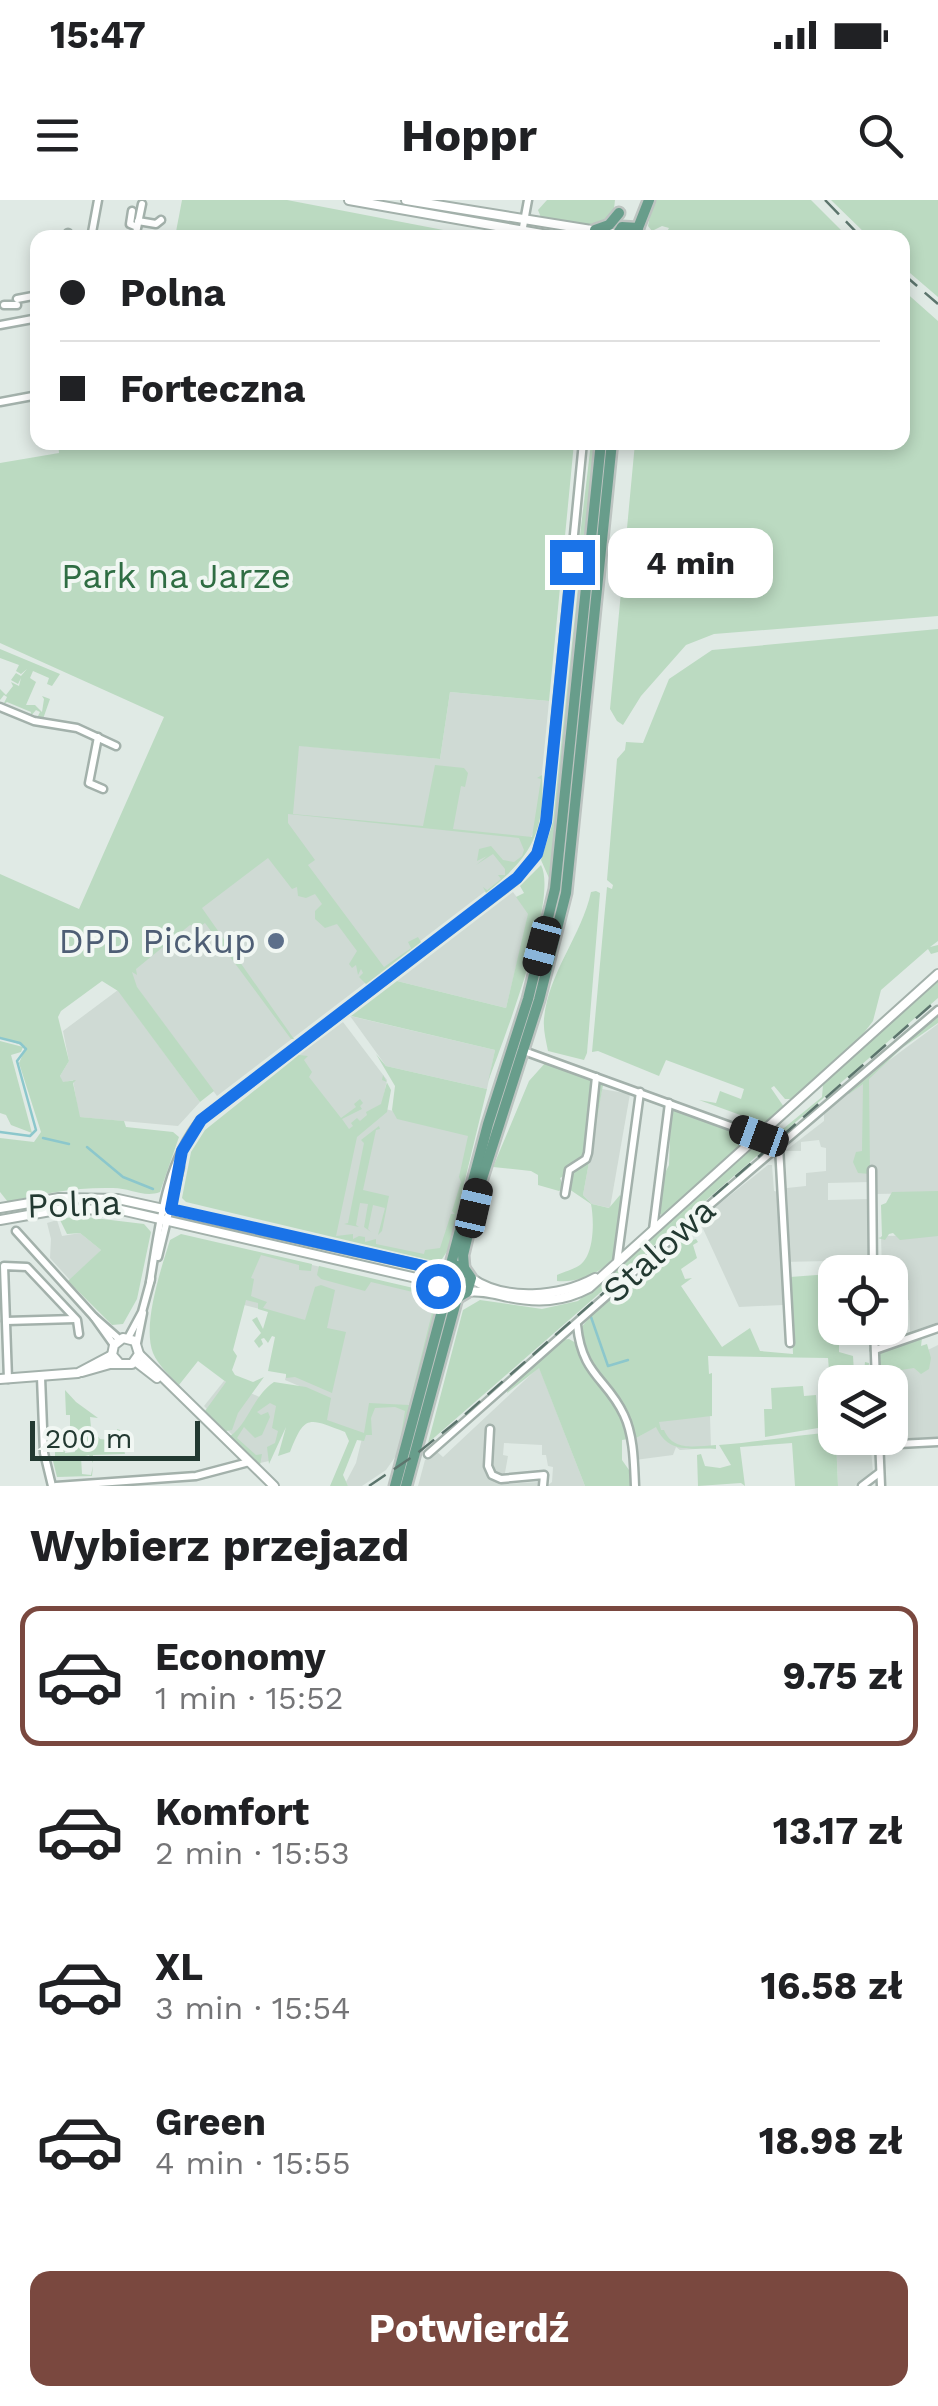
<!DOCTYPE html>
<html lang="pl">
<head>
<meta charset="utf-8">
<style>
  body { margin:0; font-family:"Work Sans",sans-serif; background:#f6f6f6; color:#202124; height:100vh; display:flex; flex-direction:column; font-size:38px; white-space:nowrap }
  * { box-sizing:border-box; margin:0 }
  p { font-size:32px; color:#757577 }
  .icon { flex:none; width:55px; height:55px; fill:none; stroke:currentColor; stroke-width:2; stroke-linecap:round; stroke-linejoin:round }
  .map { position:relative; height:1286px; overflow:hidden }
  .sheet { display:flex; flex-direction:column; background:#fff; flex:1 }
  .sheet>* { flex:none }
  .banner { position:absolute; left:30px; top:30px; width:880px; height:220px; border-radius:20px; box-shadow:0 5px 15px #0003; display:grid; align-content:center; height:220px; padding:0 30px; background:#fff }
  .controls { position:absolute; left:818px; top:1055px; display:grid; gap:20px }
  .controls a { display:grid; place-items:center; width:90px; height:90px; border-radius:20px; background:#fff; box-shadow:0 5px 15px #0003; font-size:50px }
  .scale { position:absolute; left:30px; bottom:25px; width:170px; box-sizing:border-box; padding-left:10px; border:5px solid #223931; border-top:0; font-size:28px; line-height:35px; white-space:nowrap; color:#223931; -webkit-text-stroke:8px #f1f7f3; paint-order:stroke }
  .end { position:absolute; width:45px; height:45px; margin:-22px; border:12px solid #1a73e8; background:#fff; box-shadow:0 0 0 5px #fff }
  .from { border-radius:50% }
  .bubble { position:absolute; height:70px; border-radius:20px; background:#fff; box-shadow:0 5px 15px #0003; font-size:32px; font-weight:700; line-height:70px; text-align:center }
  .car { position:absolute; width:30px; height:60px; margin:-30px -15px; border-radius:12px; box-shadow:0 0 8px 2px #0007; background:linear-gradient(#222 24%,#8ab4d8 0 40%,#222 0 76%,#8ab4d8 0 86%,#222 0) }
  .banner b { display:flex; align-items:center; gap:35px; height:95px; font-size:38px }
  .banner b+b { border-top:2px solid #e0e0e0 }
  .banner i { width:25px; height:25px; background:#202124 }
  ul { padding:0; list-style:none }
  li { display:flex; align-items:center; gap:30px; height:140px; margin:0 20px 15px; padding:0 10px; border:5px solid transparent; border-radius:20px }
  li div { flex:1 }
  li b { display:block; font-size:38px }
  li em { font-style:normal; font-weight:700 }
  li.active { border-color:#7a483f }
  li>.icon { width:90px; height:90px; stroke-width:1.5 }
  h2 { padding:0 30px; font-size:45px; line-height:120px }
  .button { display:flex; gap:20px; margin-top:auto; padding:20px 30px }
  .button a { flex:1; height:115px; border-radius:20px; background:#7a483f; color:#fff; font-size:40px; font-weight:700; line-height:115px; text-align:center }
  .status { display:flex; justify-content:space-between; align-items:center; height:70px; padding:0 50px; background:#fff; direction:ltr }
  .status svg { height:28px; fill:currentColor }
  header { display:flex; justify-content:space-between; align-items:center; height:130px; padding:0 30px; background:#fff; font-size:45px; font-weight:700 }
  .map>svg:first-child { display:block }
  .built { fill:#cfdad4 }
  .green { fill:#bbdac1 }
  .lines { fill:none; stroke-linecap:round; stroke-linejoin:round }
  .stream { stroke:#8cc7cc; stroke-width:2.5 }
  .minor-casing { stroke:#a3b1ab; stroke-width:11 }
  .tertiary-casing { stroke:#a3b1ab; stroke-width:12 }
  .primary-casing { stroke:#bdc4c1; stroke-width:15 }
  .minor { stroke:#fff; stroke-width:6 }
  .tertiary { stroke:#fff; stroke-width:8 }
  .primary { stroke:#689d8b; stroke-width:10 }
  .rail { stroke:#5c756d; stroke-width:2.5; stroke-dasharray:20 10; stroke-linecap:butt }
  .route { stroke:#1a73e8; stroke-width:12 }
  .service-dot { fill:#5c6f8a; stroke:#f1f7f3; stroke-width:4 }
  .labels { text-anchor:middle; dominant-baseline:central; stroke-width:8; stroke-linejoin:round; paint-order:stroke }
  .park-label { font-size:35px; fill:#2f6d43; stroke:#f1f7f3 }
  .service-label { font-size:35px; fill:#4e5e75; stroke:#f1f7f3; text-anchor:end }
  .street-label { font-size:35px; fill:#223931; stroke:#f1f7f3 }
</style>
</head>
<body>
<div class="status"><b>15:47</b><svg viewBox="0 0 49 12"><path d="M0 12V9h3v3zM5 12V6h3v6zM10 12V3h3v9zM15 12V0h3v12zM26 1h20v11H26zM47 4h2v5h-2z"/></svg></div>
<header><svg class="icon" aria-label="menu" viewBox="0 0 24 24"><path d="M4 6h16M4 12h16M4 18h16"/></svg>Hoppr<svg class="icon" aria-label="search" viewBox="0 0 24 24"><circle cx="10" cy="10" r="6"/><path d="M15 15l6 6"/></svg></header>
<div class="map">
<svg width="938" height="1286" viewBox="0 0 938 1286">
  <rect width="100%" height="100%" fill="#e0eae5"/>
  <g class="built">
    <polygon points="450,492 549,501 537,624 522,657 508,674 217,896 121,766 294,545 440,559"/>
    <polygon points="513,692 529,714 506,808 397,781"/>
    <polygon points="118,790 200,902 178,926 79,917 73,880 62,883 60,876 69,861 63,831"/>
    <polygon points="350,816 495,850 487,889 386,866"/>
    <polygon points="343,822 387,880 381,908 476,931 448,1049 433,1059 328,1035 294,859"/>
    <polygon points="938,824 938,993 874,994 870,982 828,983 828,1000 870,999 869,1072 835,1072 835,1086 831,1086 829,1061 782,1062 783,1105 739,1107 699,1020 768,965 772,965 774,991 779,992 788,1012 787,988 806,986 806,973 826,971 826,948 821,947 819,940 801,942 801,951 785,951 824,921 824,914 864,879"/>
    <polygon points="602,889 630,894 610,1008 592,1004 583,995"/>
    <polygon points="57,1020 62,1036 80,1033 101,1050 70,1080 50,1058 51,1039 47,1023"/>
    <polygon points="938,1035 938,1122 910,1132 909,1100 890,1100 890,1072 882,1072 881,1036"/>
    <polygon points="257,1052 423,1091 434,1107 400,1250 386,1270 362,1286 348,1286 346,1282 356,1263 363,1234 325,1221 330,1199 285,1180 300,1119 244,1105"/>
    <polygon points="938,1145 938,1238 885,1240 885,1238 890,1238 890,1182 901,1163"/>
    <polygon points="539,1167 585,1286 547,1286 552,1282 553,1267 548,1266 546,1255 542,1255 542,1245 504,1243 503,1255 508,1256 503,1284 539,1282 539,1286 418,1286 425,1260 435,1250 443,1257"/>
    <polygon points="224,1181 288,1210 269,1261 260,1263 204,1206"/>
    <polygon points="710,1216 711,1248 680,1250 676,1247 673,1255 635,1260 635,1239 656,1226 654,1219"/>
    <polygon points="836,1238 870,1238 873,1272 855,1286 838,1286"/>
  </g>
  <g class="green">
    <polygon points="182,0 287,0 480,37 175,37"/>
    <polygon points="547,0 615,0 613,18 593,25 542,20 538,10"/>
    <polygon points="653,0 811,0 848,37 664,37 669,28 662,26 652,31 648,26"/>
    <polygon points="831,0 938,0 938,97 903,67 902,38 869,37"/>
    <polygon points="903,90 938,121 938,416 714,434 686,445 641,496 623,525 617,521 610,509 635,243 902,242"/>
    <path d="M58 242 574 243 549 501 450 492 440 559 299 546 293 614 423 626 435 565 464 568 468 573 465 587 461 586 453 629 532 637 541 579 537 578 542 575C545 634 531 657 486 693L483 687 487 690 501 679 498 675H505V669L493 654 476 665 487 656 477 661 479 649 491 646 503 660 514 662 522 656 524 650 519 638 288 614V623L315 660 308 665 384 767 411 748 408 742 418 737 421 742 366 784 359 777 363 773 361 769 358 775 356 765 352 768 349 764 357 751 337 724 325 728 315 719V711L322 704 315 694 306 698 298 696 297 687 292 689 268 658 202 708 294 839H291L205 723 199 727 190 725 136 769 137 775 132 772 137 787 214 891 200 902 118 791 102 781 61 811 58 817 69 861 60 876 63 882 76 880 73 883 80 917 124 921 126 927 173 932 179 937 160 992C144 998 130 988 113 988 77 987 43 993 8 1002L0 992V938L34 942 41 932 19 863 26 847 0 837V674L79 709 164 517 0 443V263L59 253Z"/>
    <polygon points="587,243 579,344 591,243 597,243 554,666 549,678 541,660 553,622 580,368 580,346 577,349 576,344"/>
    <polygon points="938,429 938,741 930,747 938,745 938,752 931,754 928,749 881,790 873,821 860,838 794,899 785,899 774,886 771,888 784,907 758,930 742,926 743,916 699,900 716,903 720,891 741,899 744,889 666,860 659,876 598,851 592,852 607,687 612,689 613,685 607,680 617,559 625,550 626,542 643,543 669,479 712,450"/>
    <polygon points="0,449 60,474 52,486 47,484 49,478 33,471 30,478 36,482 26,505 35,505 42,512 44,499 42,496 50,499 43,519 37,518 40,512 36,510 30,517 31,512 7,502 3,505 7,497 4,495 0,500 0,489 6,495 13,486 11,482 19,486 21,478 18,484 11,480 16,473 21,476 27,469 21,474 16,471 19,465 0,458"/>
    <path d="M541 665C559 699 502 843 488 882L495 850 351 816 397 781 506 808 528 714 516 697 524 693 520 686Z"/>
    <path d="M596 691 600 693 587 853 584 860 548 851C546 841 543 829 544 819 548 773 582 735 591 692Z"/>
    <polygon points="938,781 938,798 428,1243 463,1110 480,1100 542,1109 578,1101 767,933 784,928 822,897 823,885 874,835"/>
    <polygon points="938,813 938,823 902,848 869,879 870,974 858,973 853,962 856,952 862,951 863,884 849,894 846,892"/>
    <polygon points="0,841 23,847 21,852 11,855 32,933 11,925 6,915 0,913"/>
    <polygon points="376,854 386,866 487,889 448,1050 442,1059 434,1061 186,1002 182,998 191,952 205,930 299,855 308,856 304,860 312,872 309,877 341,918 356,907 354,904 360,899 363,903 360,906 362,909 342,919 349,929 353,926 351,923 357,918 360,921 367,915 366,912 381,904 387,882 382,880 383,875 391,890 387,912 357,937 336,1036 353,1034 353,1039 359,1036 365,1037 365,1042 376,1039 376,1044 424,1054 425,1050 440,1048 451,1014 455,1014 452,1011 461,982 459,977 468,936 397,919 392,910 395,886"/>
    <path d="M546 862 603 885 583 995 592 1004 609 1008 620 995 623 1000 613 1058C600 1074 578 1083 557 1081V1075C564 1072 574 1069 580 1065 595 1054 594 1019 591 1004L569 989 571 972 560 978 564 988 559 991 538 985V975L531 971 493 967 529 881Z"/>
    <polygon points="677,908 748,934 749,938 663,1016 658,1012 661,981 669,965 671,910"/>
    <polygon points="379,926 380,929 376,930 363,990 389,996 382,1031 378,1035 385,1008 373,1005 368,1029 371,1032 364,1027 368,1004 360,1003 356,1025 359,1027 344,1024 348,1023 364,943 361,940"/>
    <polygon points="938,991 938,1036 900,1040 893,1033 889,1034 885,1040 878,1038 882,1037 881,1005 886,1003 892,992"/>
    <polygon points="86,1017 144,1024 151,1032 137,1099 123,1124 112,1125 68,1081 101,1050 80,1033 67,1034 59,1018"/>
    <path d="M684 1029 690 1041 696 1039 698 1042 693 1045 697 1058 681 1069 685 1079 692 1078 681 1086 722 1147 750 1128 760 1151 793 1154 790 1077 830 1074 835 1107 834 1144 839 1145V1152L853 1156 854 1172H864L865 1162 869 1163 868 1175 834 1176 835 1227 829 1219H833L828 1158 708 1156 709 1174 712 1173V1216L659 1222 661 1230H664C673 1252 696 1246 716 1245V1249C691 1247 669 1255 656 1227L631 1241 624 1213 593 1172 579 1130 599 1106 665 1052 670 1059 680 1049 674 1040Z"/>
    <path d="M181 1034 312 1064 311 1071 299 1070V1065L261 1055 251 1078 254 1079 251 1096 267 1102 263 1108 305 1120 315 1087 321 1085 335 1090 327 1128 346 1132 332 1193 295 1177 286 1178V1174L268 1171 275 1137 272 1136 268 1143 264 1138 261 1139 263 1144 259 1148 254 1141 261 1133 252 1120 257 1117 263 1129 268 1112 258 1109V1103L246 1100 233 1150 237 1156 232 1170 235 1175 253 1182 264 1177 238 1213 232 1230 226 1231 205 1211 226 1182 198 1161 179 1185C170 1176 158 1165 153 1153 142 1125 161 1069 170 1040Z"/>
    <path d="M319 1066 422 1090 439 1109 402 1238 400 1241 405 1211 395 1207 375 1208 371 1218 372 1235H366L364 1241 357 1240 343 1275 348 1286H330L349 1241 345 1232C308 1218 305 1214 290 1252L278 1256 286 1227 269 1264 267 1247 275 1243 278 1231 272 1228 276 1206 270 1203 257 1212 261 1215 268 1212 270 1217 262 1235 255 1238 244 1227 237 1238 256 1255 262 1254 260 1265 230 1236C248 1224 253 1196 274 1182L306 1187 331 1198 327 1220 364 1233 369 1203 409 1205 432 1113 430 1103 421 1099V1094L371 1082 365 1091 321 1079 317 1075Z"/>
    <polygon points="922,1138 921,1146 927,1144 931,1158 929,1169 921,1174 914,1168 901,1170 900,1180 904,1186 899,1187 900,1189 890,1199 890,1182 880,1179 883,1171 877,1164 880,1153"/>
    <polygon points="569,1139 576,1143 591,1176 622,1215 628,1239 622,1240 622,1260 629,1270 632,1286 585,1286 539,1168 507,1193 508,1187 561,1140"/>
    <polygon points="803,1186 804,1196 816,1195 818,1220 824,1220 822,1226 818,1221 818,1228 765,1237 764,1209 772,1209 771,1188"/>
    <polygon points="65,1190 76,1202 98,1218 90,1217 91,1227 100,1239 117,1241 117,1229 120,1230 125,1254 93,1255 93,1263 89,1255 81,1257 82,1274 91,1275 93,1266 92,1276 57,1277 52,1257 55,1259 55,1249 64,1248 65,1253 75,1252 74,1228 70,1227 70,1215 66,1215"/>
    <path d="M835 1232V1238H862L836 1239 838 1286H795L792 1243 740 1247 745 1286 741 1283 698 1286 697 1255 701 1254 705 1266 720 1268 731 1265 719 1245C759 1242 796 1235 835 1232Z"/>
  </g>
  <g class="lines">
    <g class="stream">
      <polyline points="0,838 20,843 26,849 17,861 36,930 30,936 0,932"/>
      <polyline points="43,938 69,944"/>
      <polyline points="87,947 123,977 153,989"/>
      <polyline points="591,1117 608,1166 628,1160"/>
    </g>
    <defs>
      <g id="minor">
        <polyline points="132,11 130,24 137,27"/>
        <polyline points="138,21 156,24 161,20"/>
        <polyline points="68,38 68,33"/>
        <polyline points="91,38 98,0"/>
        <polyline points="135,38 142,4"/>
        <polyline points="521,38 528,0"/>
        <polyline points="17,99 38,95"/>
        <polyline points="4,105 17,105"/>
        <polyline points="0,125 38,118"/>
        <polyline points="0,202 38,195"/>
        <polyline points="0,507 34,521 77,528 116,546"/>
        <polyline points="98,537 89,583 103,589"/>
        <polyline points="521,850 758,936"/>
        <polyline points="779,946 790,1143"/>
        <polyline points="872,970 873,1072"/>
        <polyline points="565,994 569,970 586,959 588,953 596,877"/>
        <polyline points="653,1030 669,903"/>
        <polyline points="16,1031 94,1117"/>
        <polyline points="158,1057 180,967"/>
        <polyline points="617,1062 640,892"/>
        <path d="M150 1082C159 1029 165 963 201 920L517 679 537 653 546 622 583 242"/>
        <polyline points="6,1121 75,1119"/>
        <path d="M577 1125C582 1176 607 1178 624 1215 634 1236 634 1264 635 1286"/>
        <polyline points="874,1128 876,1182"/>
        <polyline points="128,1138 142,1112 151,1079"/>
        <polyline points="137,1143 143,1113"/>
        <polyline points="114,1145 94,1117 119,1139"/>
        <polyline points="875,1150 938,1128"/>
        <polyline points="41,1177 44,1253 52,1286"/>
        <polyline points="8,1179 4,1066 27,1067 77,1120 79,1134"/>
        <polyline points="490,1229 488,1266 492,1275 501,1279 544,1275 543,1286"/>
        <polyline points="879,1238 881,1286"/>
        <polyline points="879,1245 938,1242"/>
        <polyline points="428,1254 705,1009 938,810"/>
        <polyline points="56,1286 196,1276 249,1262"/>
        <polyline points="862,1286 879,1273"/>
      </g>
      <g id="tertiary">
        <polyline points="349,0 565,38"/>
        <polyline points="406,0 616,34"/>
        <polyline points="0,1008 59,998 118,999 441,1070"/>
        <polyline points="0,1020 62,1009 121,1010 425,1080 438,1086"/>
        <path d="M471 1078C505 1102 560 1097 595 1078"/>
        <path d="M467 1092C481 1090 494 1094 508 1097 537 1103 563 1102 589 1088L938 774"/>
        <polyline points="139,1154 274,1286"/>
        <polyline points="135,1161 157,1178"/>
        <polyline points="82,1172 110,1164 132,1164 139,1154 135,1141 123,1138 114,1145 112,1155 119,1163"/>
        <polyline points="0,1179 78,1173 112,1155"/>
      </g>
      <g id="primary">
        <polyline points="638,28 649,0"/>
        <polyline points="595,30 609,25 619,13"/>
        <polyline points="615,38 622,27 638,28"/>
        <polyline points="451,1064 488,924 528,799 555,689 601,242"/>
        <polyline points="464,1068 463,1055 479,988 539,800 566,693 612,242"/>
        <polyline points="395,1286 443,1107 438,1075 451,1064 464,1068 471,1078 467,1092 457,1098 443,1094"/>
        <polyline points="406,1286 457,1098"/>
      </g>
    </defs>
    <use href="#minor" class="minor-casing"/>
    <use href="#tertiary" class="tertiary-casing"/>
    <use href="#primary" class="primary-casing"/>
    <use href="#minor" class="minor"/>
    <use href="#tertiary" class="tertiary"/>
    <use href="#primary" class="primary"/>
    <g class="rail">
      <polyline points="825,0 862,38"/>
      <polyline points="902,73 938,104"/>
      <polyline points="369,1286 415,1255 461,1218 938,799"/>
    </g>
  </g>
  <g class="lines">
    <polyline class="route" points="438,1086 441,1070 171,1009 182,951 201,920 517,678 537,654 546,622 572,362"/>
  </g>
  <circle class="service-dot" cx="276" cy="741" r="10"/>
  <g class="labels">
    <g class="park-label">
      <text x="176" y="376">Park na Jarze</text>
    </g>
    <g class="service-label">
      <text x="256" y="741">DPD Pickup</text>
    </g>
    <g class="street-label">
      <text transform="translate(74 1004) rotate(-2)">Polna</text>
      <text transform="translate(659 1050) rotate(-42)">Stalowa</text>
    </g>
  </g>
</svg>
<div class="controls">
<a><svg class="icon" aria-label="locate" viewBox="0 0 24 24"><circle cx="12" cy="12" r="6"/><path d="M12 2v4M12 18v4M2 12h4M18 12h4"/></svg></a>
<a><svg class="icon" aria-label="layers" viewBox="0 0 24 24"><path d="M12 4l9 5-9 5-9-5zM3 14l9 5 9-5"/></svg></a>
</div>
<div class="scale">200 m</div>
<i class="end from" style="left:438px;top:1086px"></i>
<i class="end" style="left:572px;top:362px"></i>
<div class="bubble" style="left:608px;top:328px;width:165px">4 min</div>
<i class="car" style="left:542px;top:746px;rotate:195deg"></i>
<i class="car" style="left:759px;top:936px;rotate:290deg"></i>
<i class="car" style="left:474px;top:1008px;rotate:13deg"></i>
<div class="banner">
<b><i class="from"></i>Polna</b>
<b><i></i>Forteczna</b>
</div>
</div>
<section class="sheet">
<h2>Wybierz przejazd</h2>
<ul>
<li class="active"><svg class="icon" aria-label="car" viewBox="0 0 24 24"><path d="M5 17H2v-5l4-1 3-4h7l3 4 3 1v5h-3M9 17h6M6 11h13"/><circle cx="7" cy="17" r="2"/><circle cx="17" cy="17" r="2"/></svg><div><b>Economy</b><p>1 min · 15:52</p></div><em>9.75 zł</em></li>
<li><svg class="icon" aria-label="car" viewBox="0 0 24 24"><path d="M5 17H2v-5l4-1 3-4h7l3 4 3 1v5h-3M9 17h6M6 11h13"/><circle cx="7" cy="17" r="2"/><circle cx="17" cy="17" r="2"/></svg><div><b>Komfort</b><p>2 min · 15:53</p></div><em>13.17 zł</em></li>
<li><svg class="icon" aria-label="car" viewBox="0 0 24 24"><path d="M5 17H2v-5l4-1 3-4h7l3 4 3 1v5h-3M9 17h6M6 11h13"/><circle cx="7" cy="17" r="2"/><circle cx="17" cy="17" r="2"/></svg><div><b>XL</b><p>3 min · 15:54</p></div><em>16.58 zł</em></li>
<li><svg class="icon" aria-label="car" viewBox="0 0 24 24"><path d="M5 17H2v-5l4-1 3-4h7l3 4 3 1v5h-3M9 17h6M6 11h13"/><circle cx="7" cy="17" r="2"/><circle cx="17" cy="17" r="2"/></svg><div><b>Green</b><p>4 min · 15:55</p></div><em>18.98 zł</em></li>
</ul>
<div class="button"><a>Potwierdź</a></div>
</section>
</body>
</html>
